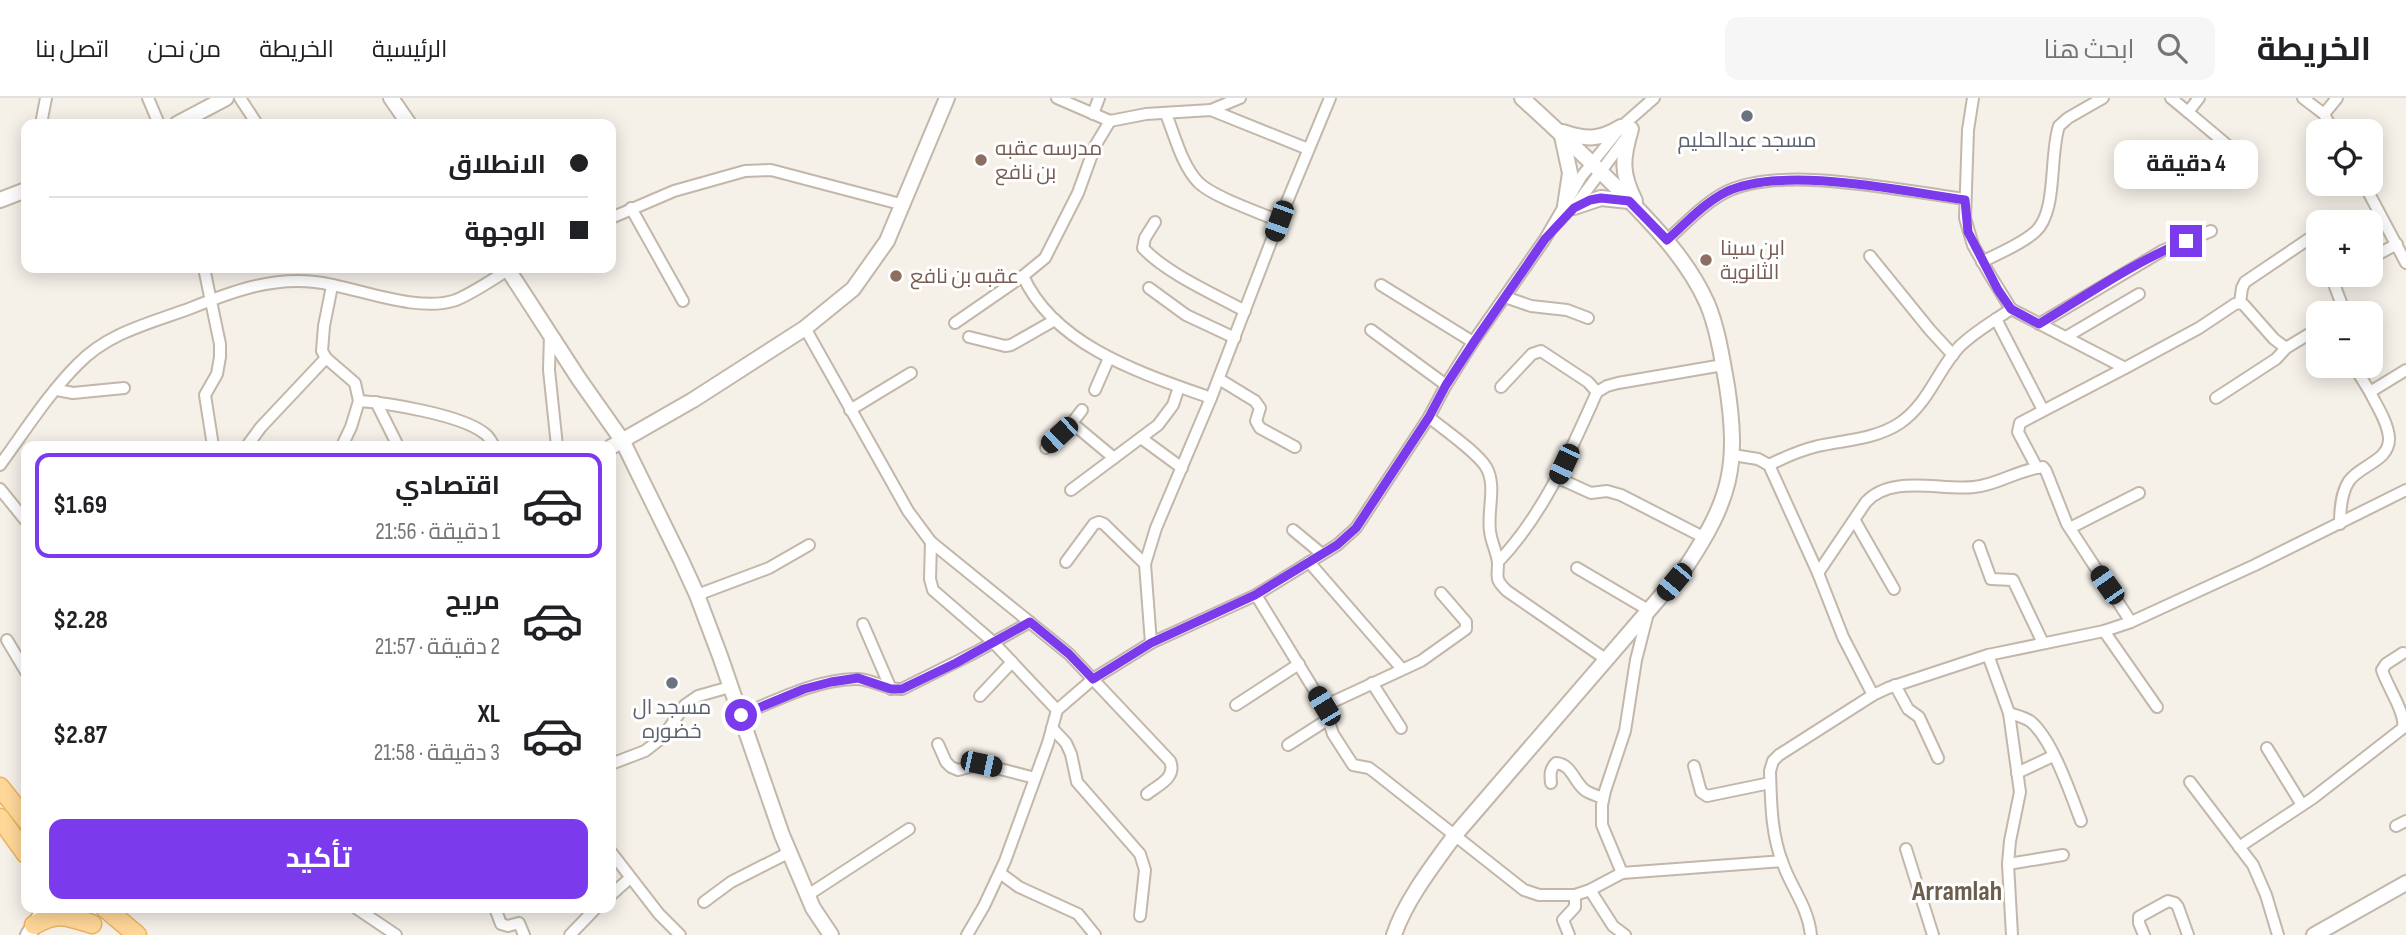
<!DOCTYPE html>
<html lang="ar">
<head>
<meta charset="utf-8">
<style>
  body { margin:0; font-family:"Sofia Sans Condensed",Cairo,sans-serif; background:#f6f6f6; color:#202124; direction:rtl; height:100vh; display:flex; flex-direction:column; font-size:26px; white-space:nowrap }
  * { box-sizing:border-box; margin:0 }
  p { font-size:23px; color:#757577 }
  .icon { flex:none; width:38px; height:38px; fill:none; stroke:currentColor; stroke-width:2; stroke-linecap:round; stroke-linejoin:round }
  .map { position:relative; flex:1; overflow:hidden; direction:ltr }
  .panel { position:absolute; left:21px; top:343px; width:595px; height:472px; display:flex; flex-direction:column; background:#fff; border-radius:14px; box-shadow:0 4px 18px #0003; direction:rtl }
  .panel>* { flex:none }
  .hud { position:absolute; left:21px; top:21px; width:595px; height:154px; border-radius:14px; box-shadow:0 4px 18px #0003; direction:rtl; display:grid; align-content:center; height:154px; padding:0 28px; background:#fff }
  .tools { position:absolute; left:2306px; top:21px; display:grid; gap:14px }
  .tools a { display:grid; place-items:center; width:77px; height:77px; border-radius:14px; background:#fff; box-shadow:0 4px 18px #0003; font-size:35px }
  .end { position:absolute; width:32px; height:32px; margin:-16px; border:9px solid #7c3aed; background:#fff; box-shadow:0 0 0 4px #fff }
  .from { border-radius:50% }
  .bubble { position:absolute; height:49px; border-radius:14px; background:#fff; box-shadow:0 4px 18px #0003; font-size:23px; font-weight:700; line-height:49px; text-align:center; direction:rtl }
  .car { position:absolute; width:21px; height:42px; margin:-21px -10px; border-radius:9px; box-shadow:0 0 5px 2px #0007; background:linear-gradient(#222 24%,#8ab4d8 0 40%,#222 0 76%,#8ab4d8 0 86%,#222 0) }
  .hud b { display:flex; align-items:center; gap:24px; height:66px; font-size:26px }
  .hud b+b { border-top:2px solid #e0e0e0 }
  .hud i { width:18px; height:18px; background:#202124 }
  ul { padding:12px 0 0; list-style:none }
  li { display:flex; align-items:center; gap:21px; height:105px; margin:0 14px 10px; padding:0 14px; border:4px solid transparent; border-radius:14px }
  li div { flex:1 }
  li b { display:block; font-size:26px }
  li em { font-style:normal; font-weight:700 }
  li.current { border-color:#7c3aed }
  li>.icon { width:63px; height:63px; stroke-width:1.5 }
  .cta { display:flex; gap:14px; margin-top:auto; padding:14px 28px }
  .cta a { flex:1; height:80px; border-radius:14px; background:#7c3aed; color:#fff; font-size:28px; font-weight:700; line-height:80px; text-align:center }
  header { display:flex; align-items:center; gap:42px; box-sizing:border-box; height:98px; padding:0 35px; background:#fff; border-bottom:2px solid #e0e0e0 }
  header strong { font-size:33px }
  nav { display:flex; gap:38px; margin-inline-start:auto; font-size:24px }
  .search { width:490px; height:63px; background:#f6f6f6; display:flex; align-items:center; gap:18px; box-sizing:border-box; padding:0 24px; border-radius:14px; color:#757577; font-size:26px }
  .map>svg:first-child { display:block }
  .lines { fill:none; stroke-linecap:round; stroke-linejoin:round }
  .minor-casing { stroke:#c2b7aa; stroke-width:14 }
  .tertiary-casing { stroke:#c2b7aa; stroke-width:18 }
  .primary-casing { stroke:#ecb360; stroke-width:21 }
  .minor { stroke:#fff; stroke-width:10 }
  .tertiary { stroke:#fff; stroke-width:14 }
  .primary { stroke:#ffd798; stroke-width:18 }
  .route { stroke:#7c3aed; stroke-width:9 }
  .worship-dot { fill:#6b7280; stroke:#fff; stroke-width:2.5 }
  .education-dot { fill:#8d6e63; stroke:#fff; stroke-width:2.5 }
  .labels { text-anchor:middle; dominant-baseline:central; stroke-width:6; stroke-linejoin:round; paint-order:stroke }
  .worship-label { font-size:21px; fill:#5b616d; stroke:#fff }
  .education-label { font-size:21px; fill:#785e54; stroke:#fff; text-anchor:start }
  .district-label { font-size:28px; font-weight:bold; fill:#6d5d4d; stroke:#fff }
</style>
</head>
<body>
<header>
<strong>الخريطة</strong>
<div class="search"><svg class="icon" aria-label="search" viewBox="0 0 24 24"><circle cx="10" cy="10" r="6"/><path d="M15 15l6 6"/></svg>ابحث هنا</div>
<nav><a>الرئيسية</a><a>الخريطة</a><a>من نحن</a><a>اتصل بنا</a></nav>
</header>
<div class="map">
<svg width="2406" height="837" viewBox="0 0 2406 837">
  <rect width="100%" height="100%" fill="#f5f0e8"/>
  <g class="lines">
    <defs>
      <g id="minor">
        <polyline points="148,0 159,26"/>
        <polyline points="240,0 257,26"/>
        <polyline points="1057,0 1110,23 1146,16 1211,12 1308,51"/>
        <polyline points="1973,0 1968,32 1965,120 1973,147 1990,177 2011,211 2125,270 2199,230 2235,206 2240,205"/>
        <polyline points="2171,0 2188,14 2199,0"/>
        <polyline points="2303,0 2324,16"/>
        <polyline points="1211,12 1240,0"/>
        <polyline points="2188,14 2245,62"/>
        <polyline points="1093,16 1099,0"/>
        <path d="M1166 16C1175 38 1182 68 1199 85 1214 99 1258 114 1279 123"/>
        <polyline points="41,26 46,0"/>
        <polyline points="2333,33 2324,16 2337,0"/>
        <polyline points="2364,86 2406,165"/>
        <polyline points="1575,108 1628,37"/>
        <polyline points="631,110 683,203"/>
        <polyline points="611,120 674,93 745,73 771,72 904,107"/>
        <path d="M1155 124 1145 140 1143 150C1166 175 1214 196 1245 213"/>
        <path d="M1667 142C1685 126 1704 105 1726 94 1783 66 1901 93 1965 101"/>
        <polyline points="1870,158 1930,232 1953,257"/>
        <polyline points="2371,160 2397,146"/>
        <path d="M1982 164C1999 155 2020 147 2035 134 2058 114 2049 57 2059 28L2068 20 2103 0"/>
        <polyline points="204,170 220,246 220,259 217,276 205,297 213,348"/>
        <path d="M1023 178C1055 249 1144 276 1211 300"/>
        <polyline points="1381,187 1473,244"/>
        <polyline points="332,188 324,228 322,253 326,260 355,285 359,303 351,329 342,348"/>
        <polyline points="1149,190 1186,217 1235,240"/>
        <polyline points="1505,199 1531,208 1567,212 1588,220"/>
        <polyline points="2240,205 2242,190 2245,184 2319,134"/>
        <polyline points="2240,205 2244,207 2274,241 2286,250 2319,230"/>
        <polyline points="2340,215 2342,207 2334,186 2341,177"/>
        <polyline points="1996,221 2043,312"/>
        <polyline points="955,225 1023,178 1045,160 1078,95 1095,48 1110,23"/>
        <polyline points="2039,226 2162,153 2211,133"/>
        <path d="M805 230 908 413 931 444 1069 556 1170 663C1177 680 1158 687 1147 696"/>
        <polyline points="1371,232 1446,287"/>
        <polyline points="550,236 549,272 557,348"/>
        <polyline points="969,239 1005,248 1011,247 1055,222"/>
        <polyline points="2066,239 2139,196"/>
        <polyline points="2354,268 2370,294"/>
        <polyline points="1219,281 1255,303 1260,310 1256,323 1260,330 1295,349"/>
        <polyline points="1501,289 1532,256 1541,253 1588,284 1597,294"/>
        <polyline points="57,292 73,295 124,290"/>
        <polyline points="1095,292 1109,260"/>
        <polyline points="2216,300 2276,261 2286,250"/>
        <path d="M359 303C389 305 461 317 484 335 489 338 491 343 494 348"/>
        <polyline points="376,304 398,348"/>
        <polyline points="850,312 911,275"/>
        <path d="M1429 319C1444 332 1476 353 1486 369 1497 387 1487 413 1490 433 1491 444 1497 454 1498 465 1498 480 1494 480 1507 493L1607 562"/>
        <polyline points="1072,325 1082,312"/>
        <polyline points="1141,340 1182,370"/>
        <polyline points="247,348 261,329 326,260"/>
        <polyline points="1046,350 1072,325 1114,360"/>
        <polyline points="1733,357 1758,361 1769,367 1818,475 1843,539 1873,597"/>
        <path d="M0 367C25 333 48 296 78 266 109 234 151 225 191 210 231 194 270 179 315 184 354 188 417 216 456 202 475 194 493 181 511 170"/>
        <path d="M1769 367C1785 359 1801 352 1818 348 1846 342 1876 341 1900 325 1928 306 1937 273 1959 249 1974 234 1994 223 2011 211"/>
        <polyline points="2037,370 2018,334 2020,325 2125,270"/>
        <polyline points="1558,380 1591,395 1607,393 1621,397 1705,440"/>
        <polyline points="0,391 26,423"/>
        <polyline points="1071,392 1158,327 1173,307 1179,289"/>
        <polyline points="1855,423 1894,491"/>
        <path d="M2340 426C2340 411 2341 395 2349 383 2360 367 2390 363 2389 340 2388 324 2376 307 2370 294L2406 272"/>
        <polyline points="2070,430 2139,395"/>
        <polyline points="1293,432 1322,456"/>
        <polyline points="931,444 930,481 933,492 993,544 1057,612"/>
        <polyline points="1979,448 1991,481 2013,482 2043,545"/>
        <polyline points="1066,464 1094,426 1099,424 1104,426 1145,466"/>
        <polyline points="1309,464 1402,571"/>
        <path d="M1498 464C1544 416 1570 354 1597 294L1607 288 1618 285 1723 267"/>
        <polyline points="1577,470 1650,513"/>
        <path d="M1818 475 1866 404C1892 376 1941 393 1974 389 1998 387 2019 371 2043 369L2046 373 2067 426 2131 524"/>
        <polyline points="697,497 769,470 809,447"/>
        <polyline points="1256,497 1324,608 1333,636 1353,667 1369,670 1377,676 1524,792 1539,797 1575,797 1590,792 1622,775 1782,763"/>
        <polyline points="863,526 891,591"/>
        <polyline points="2104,533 2157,609"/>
        <polyline points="7,542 26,574"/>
        <polyline points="1151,545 1145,466 1156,430 1211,300 1279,123 1330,0"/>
        <polyline points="1988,557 2009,615 2020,694 2010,743 2008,766 2012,837"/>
        <polyline points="1372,585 1401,630"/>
        <polyline points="1895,587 1908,611 1919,619 1938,660"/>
        <polyline points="980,598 1012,564"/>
        <polyline points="1236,607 1299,566"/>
        <polyline points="1324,608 1421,563 1466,531 1466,524 1441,495"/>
        <path d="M2009 615C2015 617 2024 619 2030 623 2052 640 2071 697 2081 723"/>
        <path d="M741 617C777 602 815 582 855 581 871 580 885 592 902 591L974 555 1030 524"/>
        <polyline points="1052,630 1066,645 1071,656 1077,684 1140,756 1145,772 1140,818"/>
        <polyline points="938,646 946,664 951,669 958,672 981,666 1035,680"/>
        <polyline points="1288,647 1327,622"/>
        <polyline points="2267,650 2302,707"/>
        <polyline points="611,666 645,653 663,639 685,607 698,598 730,589"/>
        <polyline points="1694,668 1701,694 1707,698 1770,685"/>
        <polyline points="2017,675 2053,658"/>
        <polyline points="2190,684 2253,767 2266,797 2278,837"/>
        <path d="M1551 685C1550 676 1550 671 1556 665 1572 666 1574 685 1586 693 1591 696 1598 698 1603 700"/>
        <polyline points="2396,728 2406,723"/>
        <path d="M2239 749 2313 700 2403 630C2406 615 2387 588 2382 572L2386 566 2403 555"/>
        <polyline points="1906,751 1933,837"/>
        <polyline points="611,754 659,816 680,837"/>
        <polyline points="2008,766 2063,757"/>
        <polyline points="1000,775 1019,789 1078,816 1095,837"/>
        <polyline points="1622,775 1602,727 1602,707 1605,693 1625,633 1636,562 1648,515"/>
        <polyline points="1590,792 1613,828 1625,837"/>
        <polyline points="611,797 630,780"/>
        <polyline points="808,797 909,731"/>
        <polyline points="704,804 731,784 790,754"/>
        <polyline points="356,810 396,837"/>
        <polyline points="495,810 501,826 508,828 519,825 524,837"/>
        <polyline points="570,837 596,810"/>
        <polyline points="967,837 984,808 1005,763 1048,645 1057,612 1093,581 1151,545 1256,497 1337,447 1356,430 1429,319 1446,287 1473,244 1545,141 1581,79 1621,29 1654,0"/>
        <polyline points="1569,837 1563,822 1575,809 1575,797"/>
        <path d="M1811 837C1808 809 1792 791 1783 766 1771 736 1771 704 1770 673L1773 663 1779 657 1873 597 1888 590 1988 557 2104 533 2131 524 2255 467 2406 392"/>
        <polyline points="2144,837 2139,825 2139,819 2168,803 2175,805 2178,809 2188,837"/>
      </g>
      <g id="tertiary">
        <polyline points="391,0 409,26"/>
        <polyline points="177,26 226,0"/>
        <path d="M1631 31C1622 61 1621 75 1635 103"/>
        <path d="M1563 34C1586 42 1600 42 1621 29"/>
        <polyline points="1562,38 1570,75 1565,108"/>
        <polyline points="0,102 26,92"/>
        <polyline points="1574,109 1601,100 1629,103"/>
        <polyline points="507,170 579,281 622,342 681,462 697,497 720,558 782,737 813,810 831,837"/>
        <polyline points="611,349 693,302 805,230 853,191 887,143 947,0"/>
        <polyline points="28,837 45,810"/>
        <path d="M1394 837C1405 803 1434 766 1455 737L1686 469C1731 401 1739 368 1727 288 1722 261 1718 231 1707 205 1689 165 1660 134 1630 103 1595 67 1559 34 1522 0"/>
        <polyline points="2314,837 2406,785"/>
      </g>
      <g id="primary">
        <polyline points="0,689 26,722"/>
        <polyline points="0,720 26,756"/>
        <polyline points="105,810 137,837"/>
        <path d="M34 827C57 813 67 818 92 826"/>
      </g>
    </defs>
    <use href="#minor" class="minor-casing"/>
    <use href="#tertiary" class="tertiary-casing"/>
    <use href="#primary" class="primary-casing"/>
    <use href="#minor" class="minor"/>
    <use href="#tertiary" class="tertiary"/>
    <use href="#primary" class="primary"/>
  </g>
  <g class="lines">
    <path class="route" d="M741 617 804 591 831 584 858 580 891 591H902L956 565 1030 524 1069 556 1093 581 1151 545 1255 497 1337 447 1356 430 1429 319 1446 287 1474 244 1545 141 1574 110 1590 102 1601 100 1629 103 1667 142C1685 126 1704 105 1726 94 1783 67 1901 93 1965 102L1968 134 1998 192 2011 211 2039 226C2087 197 2134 164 2186 143"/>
  </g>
  <g class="worship-dot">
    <circle cx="1747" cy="18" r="7"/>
    <circle cx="672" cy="585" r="7"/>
  </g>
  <g class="education-dot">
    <circle cx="981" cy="62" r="7"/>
    <circle cx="1706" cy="162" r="7"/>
    <circle cx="896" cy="178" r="7"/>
  </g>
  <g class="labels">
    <g class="worship-label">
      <text x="1747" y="42">مسجد عبدالحليم</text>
      <text x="672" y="609">مسجد ال<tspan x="672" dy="24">خضوره</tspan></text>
    </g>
    <g class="education-label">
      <text x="995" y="50">مدرسه عقبه<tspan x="995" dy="24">بن نافع</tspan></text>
      <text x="1720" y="150">ابن سينا<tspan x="1720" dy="24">الثانوية</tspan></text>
      <text x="910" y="178">عقبه بن نافع</text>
    </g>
    <g class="district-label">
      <text x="1957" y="793">Arramlah</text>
    </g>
  </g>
</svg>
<div class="tools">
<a><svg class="icon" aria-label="locate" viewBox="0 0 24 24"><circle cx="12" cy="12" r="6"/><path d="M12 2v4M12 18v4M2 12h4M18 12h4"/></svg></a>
<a>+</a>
<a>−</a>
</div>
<i class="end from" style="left:741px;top:617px"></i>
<i class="end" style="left:2186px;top:143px"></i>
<div class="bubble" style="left:2114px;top:42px;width:144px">4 دقيقة</div>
<i class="car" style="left:1279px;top:123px;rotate:200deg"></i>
<i class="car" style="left:1059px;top:337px;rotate:227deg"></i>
<i class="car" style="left:1564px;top:366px;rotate:205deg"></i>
<i class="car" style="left:1674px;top:484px;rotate:220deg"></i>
<i class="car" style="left:2107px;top:487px;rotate:325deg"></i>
<i class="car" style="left:1324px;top:608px;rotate:329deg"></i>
<i class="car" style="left:981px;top:666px;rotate:102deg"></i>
<div class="hud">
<b><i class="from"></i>الانطلاق</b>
<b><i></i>الوجهة</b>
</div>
<section class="panel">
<ul>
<li class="current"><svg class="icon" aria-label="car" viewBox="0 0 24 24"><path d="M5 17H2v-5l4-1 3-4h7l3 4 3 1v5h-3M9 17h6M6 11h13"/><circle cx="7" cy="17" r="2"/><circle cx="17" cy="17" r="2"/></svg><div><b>اقتصادي</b><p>1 دقيقة · 21:56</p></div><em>$1.69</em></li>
<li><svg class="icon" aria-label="car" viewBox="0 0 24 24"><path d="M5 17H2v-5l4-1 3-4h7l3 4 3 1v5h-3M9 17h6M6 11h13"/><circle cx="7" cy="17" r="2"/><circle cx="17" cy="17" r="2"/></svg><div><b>مريح</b><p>2 دقيقة · 21:57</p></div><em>$2.28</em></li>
<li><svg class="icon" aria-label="car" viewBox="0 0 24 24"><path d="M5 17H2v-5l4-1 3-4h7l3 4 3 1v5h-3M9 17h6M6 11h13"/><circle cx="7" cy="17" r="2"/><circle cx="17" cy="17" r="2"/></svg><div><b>XL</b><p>3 دقيقة · 21:58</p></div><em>$2.87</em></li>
</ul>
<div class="cta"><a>تأكيد</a></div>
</section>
</div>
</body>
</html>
